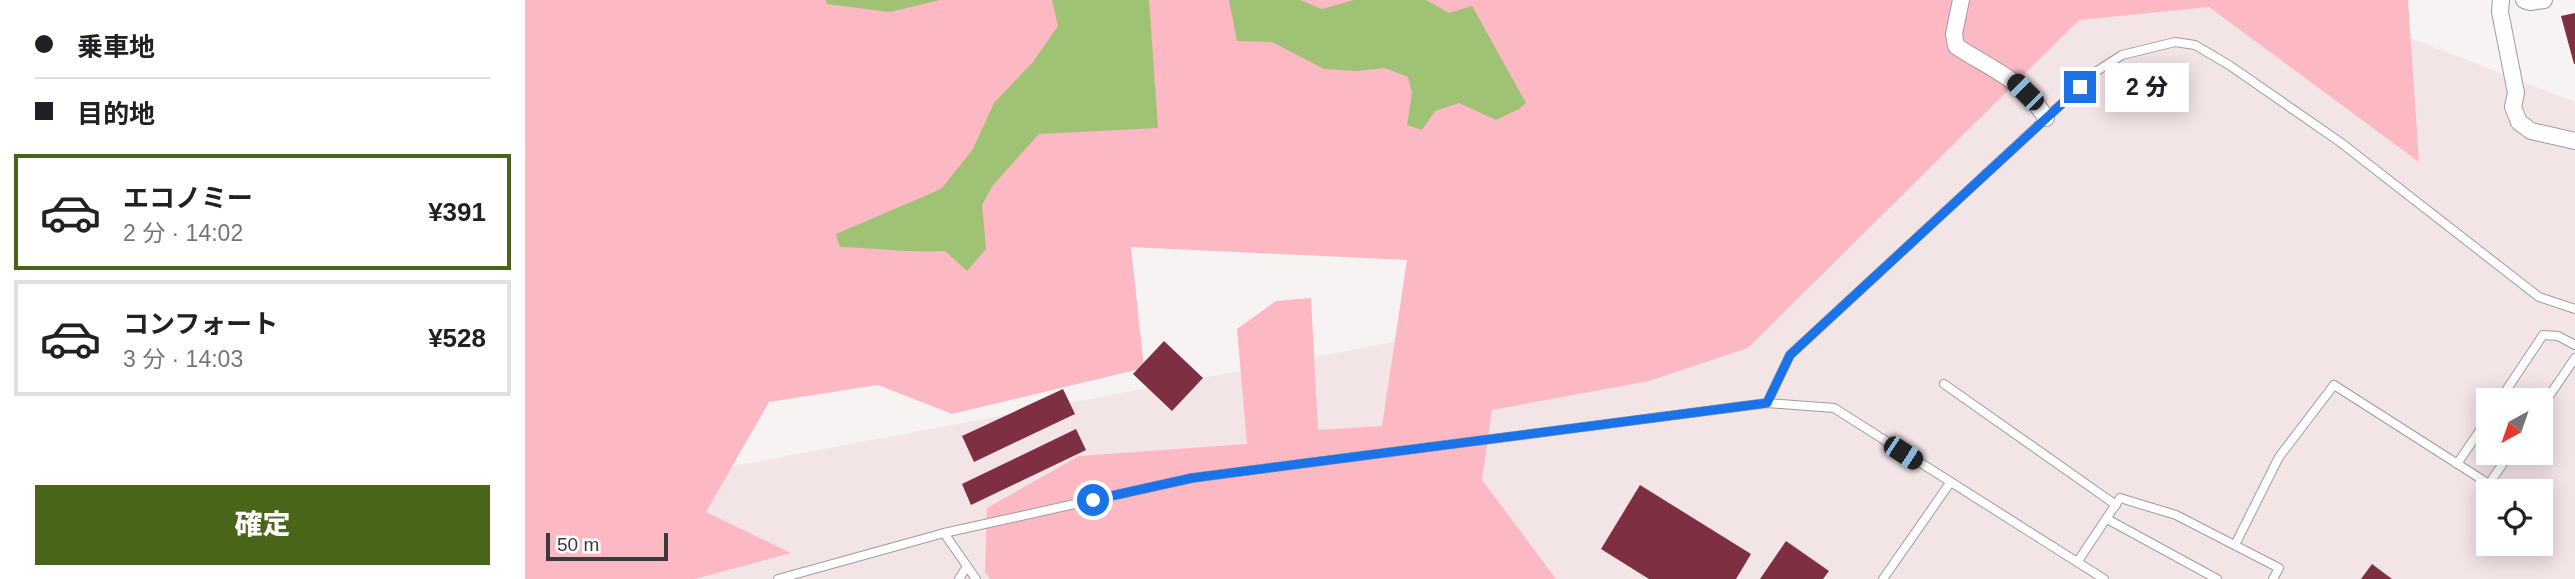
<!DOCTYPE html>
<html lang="ja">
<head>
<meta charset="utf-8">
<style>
  body { margin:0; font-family:Arial,"Noto Sans JP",sans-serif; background:#f6f6f6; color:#202124; height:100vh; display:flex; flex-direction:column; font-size:26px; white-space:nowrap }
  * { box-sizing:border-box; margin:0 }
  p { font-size:23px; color:#757577 }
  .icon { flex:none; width:38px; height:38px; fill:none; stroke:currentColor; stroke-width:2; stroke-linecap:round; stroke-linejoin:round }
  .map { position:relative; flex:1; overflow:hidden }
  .details { display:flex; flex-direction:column; background:#fff; width:525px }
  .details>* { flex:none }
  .top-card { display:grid; align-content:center; height:154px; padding:0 35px; background:#fff }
  .needle { width:46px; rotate:220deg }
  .controls { position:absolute; left:1951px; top:388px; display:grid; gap:14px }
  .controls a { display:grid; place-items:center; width:77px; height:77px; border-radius:0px; background:#fff; box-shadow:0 4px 18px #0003; font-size:35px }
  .scale { position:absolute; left:21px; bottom:18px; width:122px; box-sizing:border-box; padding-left:7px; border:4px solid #3b3939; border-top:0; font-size:19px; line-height:24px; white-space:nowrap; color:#3b3939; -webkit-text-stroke:5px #fff; paint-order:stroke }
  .end { position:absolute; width:32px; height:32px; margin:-16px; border:9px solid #1a73e8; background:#fff; box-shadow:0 0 0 4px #fff }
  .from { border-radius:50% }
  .bubble { position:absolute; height:49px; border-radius:0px; background:#fff; box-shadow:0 4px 18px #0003; font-size:23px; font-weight:800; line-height:49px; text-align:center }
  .car { position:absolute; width:21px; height:42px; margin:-21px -10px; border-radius:9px; box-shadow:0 0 5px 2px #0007; background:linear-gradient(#222 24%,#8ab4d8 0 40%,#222 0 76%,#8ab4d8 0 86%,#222 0) }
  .top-card b { display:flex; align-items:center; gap:24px; height:66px; font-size:26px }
  .top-card b+b { border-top:2px solid #e0e0e0 }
  .top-card i { width:18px; height:18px; background:#202124 }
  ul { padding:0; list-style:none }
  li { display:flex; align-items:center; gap:21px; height:116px; margin:0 14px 10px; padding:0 21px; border:4px solid #e0e0e0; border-radius:0px }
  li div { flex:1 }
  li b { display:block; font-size:26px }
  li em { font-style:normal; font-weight:800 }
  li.active { border-color:#486519 }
  li>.icon { width:63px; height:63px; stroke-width:1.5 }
  .button { display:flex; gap:14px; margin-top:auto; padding:14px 35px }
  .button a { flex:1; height:80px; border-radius:0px; background:#486519; color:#fff; font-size:28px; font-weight:800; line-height:80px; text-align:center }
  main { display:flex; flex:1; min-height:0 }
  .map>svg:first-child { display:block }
  .built { fill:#f3e4e6; fill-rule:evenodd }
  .green { fill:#fcb9c4 }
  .water { fill:#9fc274 }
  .building { fill:#7e2f42 }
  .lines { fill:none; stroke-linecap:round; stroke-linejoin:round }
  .lane-casing { stroke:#a09c9c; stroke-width:10 }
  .street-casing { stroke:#a09c9c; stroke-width:18 }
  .lane { stroke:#fff; stroke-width:8 }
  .street { stroke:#fff; stroke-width:16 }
  .route { stroke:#1a73e8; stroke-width:9 }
</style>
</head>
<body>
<main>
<section class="details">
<div class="top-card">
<b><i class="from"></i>乗車地</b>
<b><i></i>目的地</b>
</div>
<ul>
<li class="active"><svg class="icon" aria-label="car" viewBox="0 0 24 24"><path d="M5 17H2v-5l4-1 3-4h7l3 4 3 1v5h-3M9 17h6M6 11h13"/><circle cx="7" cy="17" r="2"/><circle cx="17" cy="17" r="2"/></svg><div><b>エコノミー</b><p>2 分 · 14:02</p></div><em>¥391</em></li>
<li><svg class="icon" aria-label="car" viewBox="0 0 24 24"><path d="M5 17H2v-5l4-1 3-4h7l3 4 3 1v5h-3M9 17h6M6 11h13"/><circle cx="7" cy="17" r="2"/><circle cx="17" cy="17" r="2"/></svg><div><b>コンフォート</b><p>3 分 · 14:03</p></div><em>¥528</em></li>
</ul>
<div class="button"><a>確定</a></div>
</section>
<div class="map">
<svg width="2050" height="579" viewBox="0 0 2050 579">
  <rect width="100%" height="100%" fill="#f8f3f3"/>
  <path class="built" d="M1511 0H1788L2050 102V579H0V505L1162 287ZM1964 401H2016V453H1964ZM1964 492H2016V544H1964Z"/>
  <polygon class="green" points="0,0 1883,0 1894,162 1684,7 1554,20 1223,348 1124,381 967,410 957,480 1031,579 465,579 460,572 462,508 554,456 722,444 712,329 751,301 786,298 793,430 857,426 882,260 606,247 619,368 427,414 353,385 244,402 181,512 266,553 170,579 0,579"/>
  <g class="water">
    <polygon points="301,0 415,0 365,12 302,4"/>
    <path d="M527 0H624L633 128 514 134 468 185 457 205 461 249 442 271 420 251C385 253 351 248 315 247L311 234 416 189 448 149 469 103 508 62 533 26Z"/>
    <polygon points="704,0 775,0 797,9 829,0 901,0 924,13 947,6 1001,103 994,109 971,120 934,103 910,111 897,130 882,125 887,93 883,77 860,68 831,71 799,69 747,42 712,41"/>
  </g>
  <g class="building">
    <polygon points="2050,13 2050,64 2049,64 2036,16"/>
    <polygon points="639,341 678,378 647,411 608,374"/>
    <polygon points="538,389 550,414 449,462 437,436"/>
    <polygon points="551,429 561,450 446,505 437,484"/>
    <polygon points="1115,485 1226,554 1211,579 1124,579 1076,549"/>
    <polygon points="1261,541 1304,571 1298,579 1235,579"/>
    <polygon points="1847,564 1867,579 1836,579"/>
  </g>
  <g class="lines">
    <defs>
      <g id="lane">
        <polyline points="1419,384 1591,505"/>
        <polyline points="1974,401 2018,335 2033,336 2050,345"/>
        <polyline points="1242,403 1265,355 1572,71 1597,55 1650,42 1670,45 1704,65 1815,142 2014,297 2050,309"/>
        <polyline points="2016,408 2050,358"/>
        <polyline points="1932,464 1964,417"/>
        <polyline points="1582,519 1692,579"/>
        <polyline points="419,533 451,579"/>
        <polyline points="1710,545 1754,457 1809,385 1964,484 1985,453"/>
        <polyline points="1553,561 1595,498 1651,515 1754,568 1748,579"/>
        <polyline points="253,579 419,533 667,478 1242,403 1309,408 1579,579"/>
        <polyline points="434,579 442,566"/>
        <polyline points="1358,579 1425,483"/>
      </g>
      <g id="street">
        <path d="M1436 0 1429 34 1431 46C1467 70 1496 78 1521 118"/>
        <polyline points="1976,0 1975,12 1991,93 1988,107 1994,122 2006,131 2050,141"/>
        <polyline points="1999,0 2005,2 2019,0"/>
      </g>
    </defs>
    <use href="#lane" class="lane-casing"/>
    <use href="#street" class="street-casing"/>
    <use href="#lane" class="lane"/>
    <use href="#street" class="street"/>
  </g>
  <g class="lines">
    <polyline class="route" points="568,500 667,478 1242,403 1265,355 1555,87"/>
  </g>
</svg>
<div class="controls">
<a><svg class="needle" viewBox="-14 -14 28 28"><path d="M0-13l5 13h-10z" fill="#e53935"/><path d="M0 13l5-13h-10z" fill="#757577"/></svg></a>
<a><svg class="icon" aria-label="locate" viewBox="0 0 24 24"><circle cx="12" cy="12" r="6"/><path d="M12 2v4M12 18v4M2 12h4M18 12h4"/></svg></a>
</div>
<div class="scale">50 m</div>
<i class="end from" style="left:568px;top:500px"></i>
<i class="end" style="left:1555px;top:87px"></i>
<div class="bubble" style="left:1580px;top:63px;width:84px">2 分</div>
<i class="car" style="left:1500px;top:92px;rotate:315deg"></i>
<i class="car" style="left:1378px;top:453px;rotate:123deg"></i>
</div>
</main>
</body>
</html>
